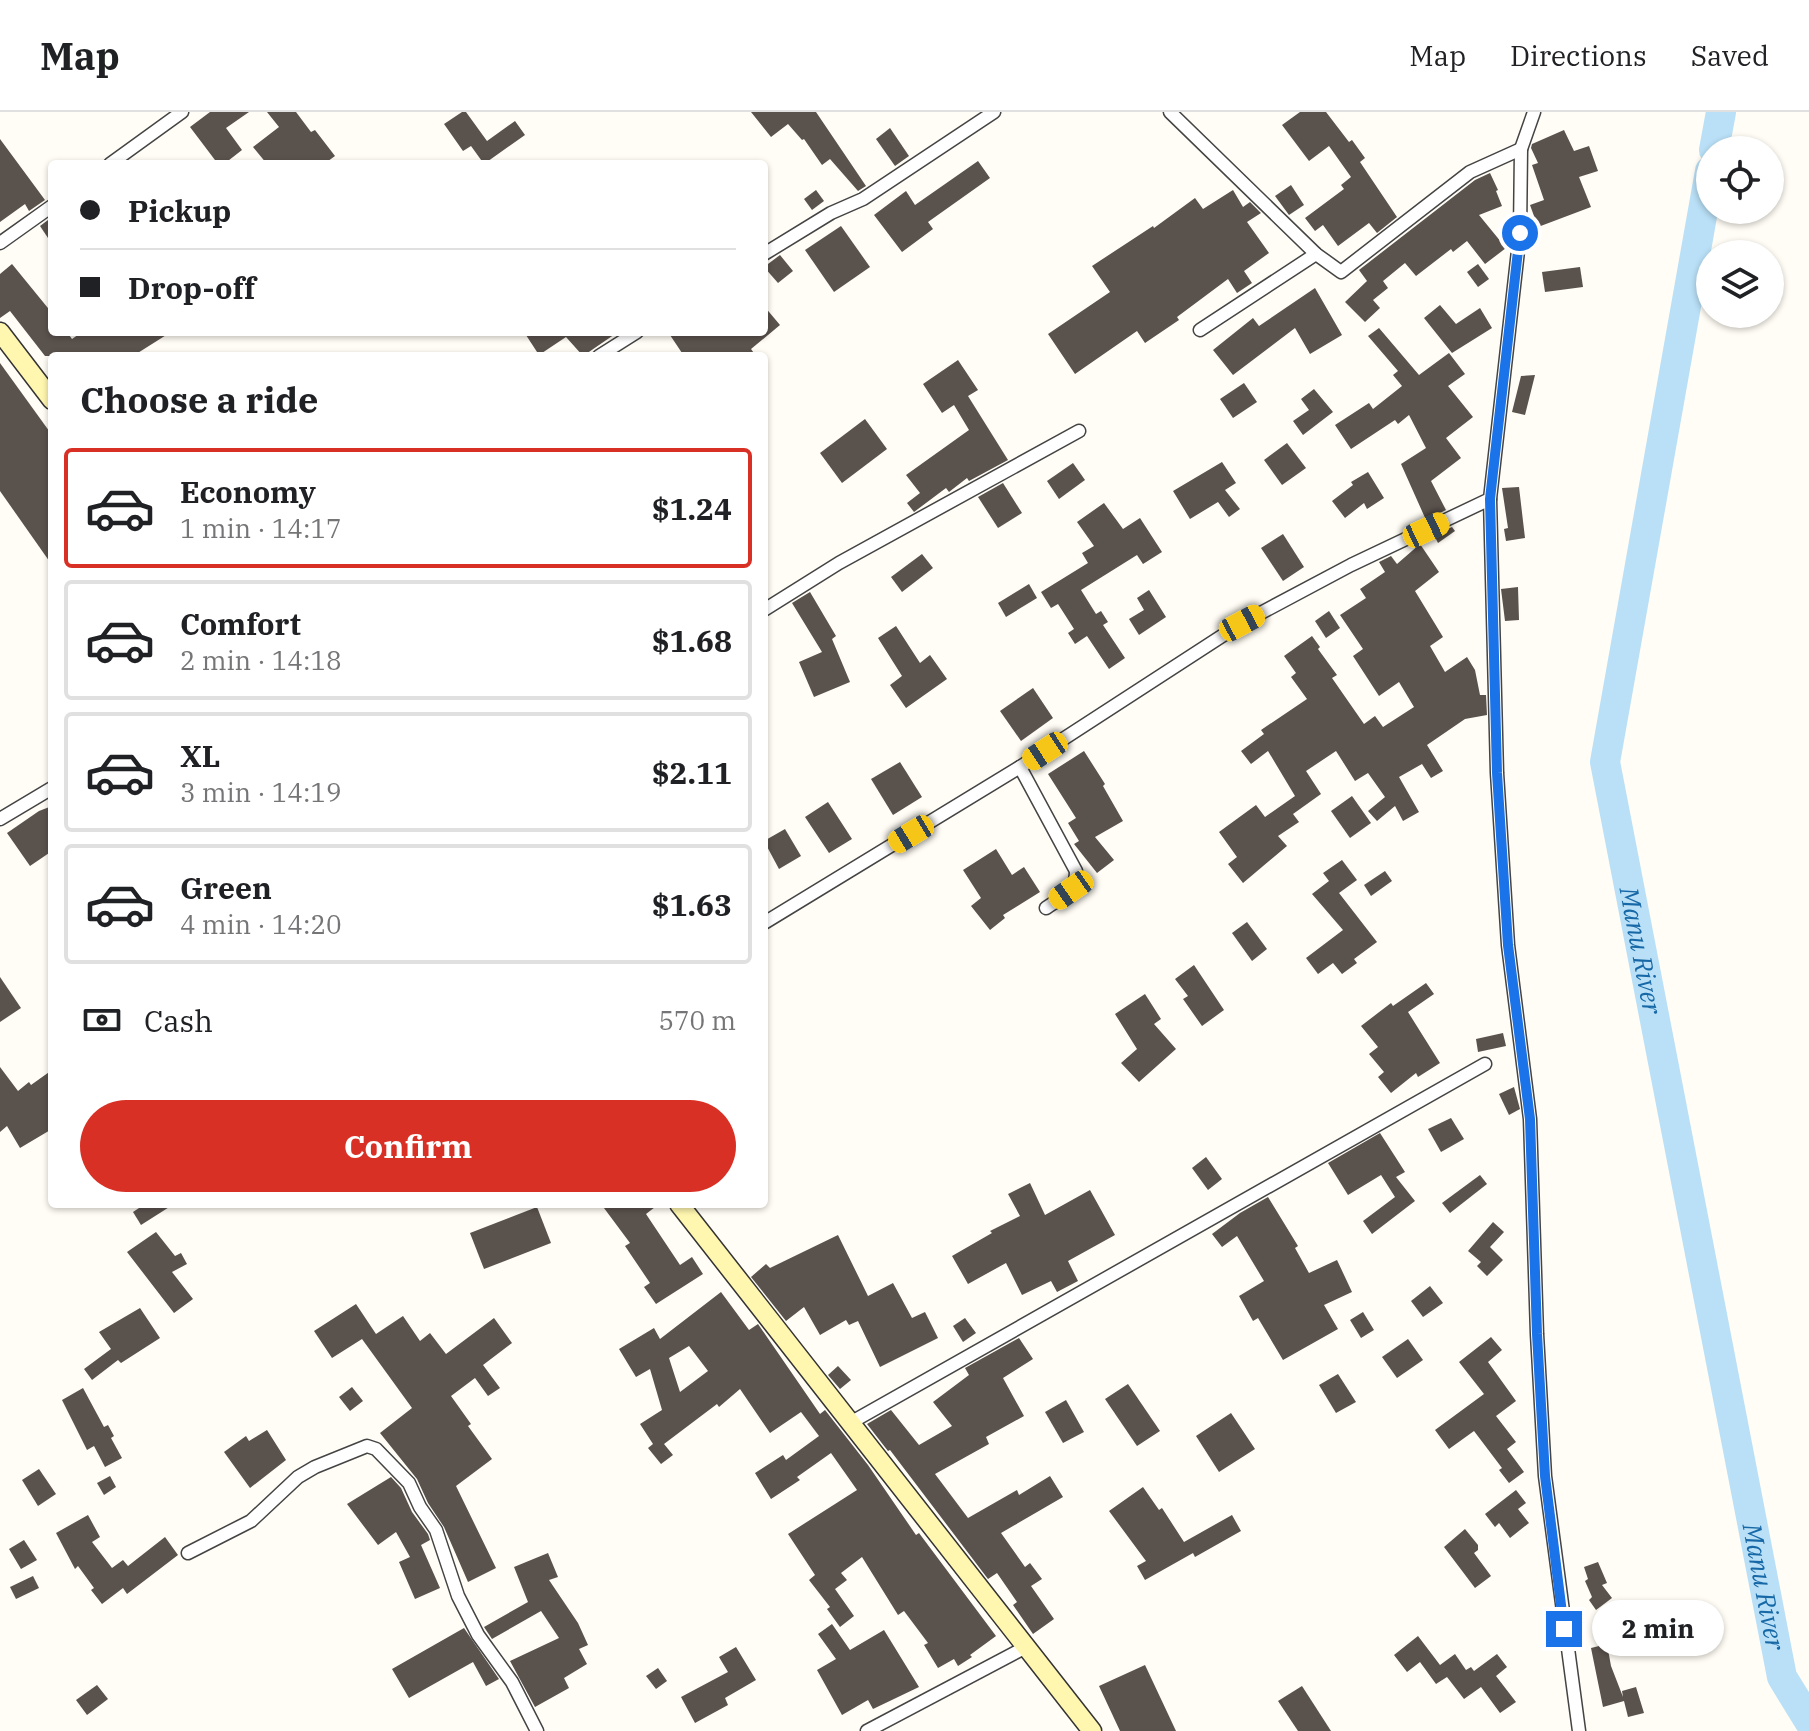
<!DOCTYPE html>
<html lang="en">
<head>
<meta charset="utf-8">
<style>
  body { margin:0; font-family:"IBM Plex Serif",serif; background:#f2f2f2; color:#202124; height:100vh; display:flex; flex-direction:column; font-size:30px; white-space:nowrap }
  * { box-sizing:border-box; margin:0 }
  p { font-size:26px; color:#757577 }
  .icon { flex:none; width:44px; height:44px; fill:none; stroke:currentColor; stroke-width:2; stroke-linecap:round; stroke-linejoin:round }
  .map { position:relative; flex:1; overflow:hidden }
  .drawer { position:absolute; left:48px; top:240px; width:720px; height:856px; display:flex; flex-direction:column; background:#fff; border-radius:8px; box-shadow:0 2px 6px #0004 }
  .drawer>* { flex:none }
  .banner { position:absolute; left:48px; top:48px; width:720px; height:176px; border-radius:8px; box-shadow:0 2px 6px #0004; display:grid; align-content:center; height:176px; padding:0 32px; background:#fff }
  .tools { position:absolute; left:1696px; top:24px; display:grid; gap:16px }
  .tools a { display:grid; place-items:center; width:88px; height:88px; border-radius:50%; background:#fff; box-shadow:0 2px 6px #0004; font-size:40px }
  .end { position:absolute; width:36px; height:36px; margin:-18px; border:10px solid #1a73e8; background:#fff; box-shadow:0 0 0 4px #fff }
  .from { border-radius:50% }
  .bubble { position:absolute; height:56px; border-radius:28px; background:#fff; box-shadow:0 2px 6px #0004; font-size:26px; font-weight:800; line-height:56px; text-align:center }
  .car { position:absolute; width:24px; height:48px; margin:-24px -12px; border-radius:10px; box-shadow:0 0 6px 2px #0007; background:linear-gradient(#f5c518 24%,#345 0 40%,#f5c518 0 76%,#345 0 86%,#f5c518 0) }
  .banner b { display:flex; align-items:center; gap:28px; height:76px; font-size:30px }
  .banner b+b { border-top:2px solid #e0e0e0 }
  .banner i { width:20px; height:20px; background:#202124 }
  ul { padding:0; list-style:none }
  li { display:flex; align-items:center; gap:24px; height:120px; margin:0 16px 12px; padding:0 16px; border:4px solid #e0e0e0; border-radius:8px }
  li div { flex:1 }
  li b { display:block; font-size:30px }
  li em { font-style:normal; font-weight:800 }
  li.selected { border-color:#d93025 }
  li>.icon { width:72px; height:72px; stroke-width:1.5 }
  h2 { padding:0 32px; font-size:36px; line-height:96px }
  .pay { display:flex; align-items:center; gap:20px; height:88px; padding:0 32px; font-size:30px }
  .pay p { margin-inline-start:auto }
  .primary-button { display:flex; gap:16px; margin-top:auto; padding:16px 32px }
  .primary-button a { flex:1; height:92px; border-radius:48px; background:#d93025; color:#fff; font-size:32px; font-weight:800; line-height:92px; text-align:center }
  header { display:flex; align-items:center; gap:48px; box-sizing:border-box; height:112px; padding:0 40px; background:#fff; border-bottom:2px solid #e0e0e0 }
  header strong { font-size:38px }
  nav { display:flex; gap:44px; margin-inline-start:auto; font-size:28px }
  .map>svg:first-child { display:block }
  .lines { fill:none; stroke-linecap:round; stroke-linejoin:round }
  .river { stroke:#b9e0f7; stroke-width:30 }
  .building { fill:#5a524d; fill-rule:evenodd }
  .minor-casing { stroke:#444; stroke-width:15 }
  .secondary-casing { stroke:#333; stroke-width:21 }
  .minor { stroke:#fff; stroke-width:12 }
  .secondary { stroke:#fff6b0; stroke-width:18 }
  .route { stroke:#1a73e8; stroke-width:10 }
  .labels { text-anchor:middle; dominant-baseline:central; stroke-width:8; stroke-linejoin:round; paint-order:stroke }
  .water-label { font-size:26px; font-style:italic; fill:#1768a6; stroke:#fff }
</style>
</head>
<body>
<header>
<strong>Map</strong>
<nav><a>Map</a><a>Directions</a><a>Saved</a></nav>
</header>
<div class="map">
<svg width="1809" height="1619" viewBox="0 0 1809 1619">
  <rect width="100%" height="100%" fill="#fffdf5"/>
  <g class="lines">
    <g class="river">
      <polyline points="1714,38 1721,0"/>
      <path id="s1" d="M1710 59 1605 650 1782 1565 1809 1609"/>
    </g>
  </g>
  <g class="building">
    <polygon points="210,0 249,0 226,16 242,38 224,52 218,52 190,15"/>
    <polygon points="267,0 296,0 311,20 315,18 335,44 324,52 267,52 253,35 279,15"/>
    <polygon points="462,0 466,0 487,29 515,9 525,23 484,52 471,34 463,39 444,12"/>
    <polygon points="751,0 816,0 866,74 858,79 830,47 822,53 804,27 802,28 788,12 771,25"/>
    <polygon points="1300,0 1326,0 1349,30 1352,28 1365,46 1360,50 1397,105 1377,121 1369,111 1338,134 1323,113 1315,119 1305,106 1344,77 1341,73 1351,65 1329,34 1309,49 1282,13"/>
    <polygon points="890,16 909,44 895,54 876,27"/>
    <polygon points="1564,18 1574,39 1589,34 1598,59 1579,65 1591,95 1538,115 1530,93 1544,88 1532,53 1538,51 1531,36 1532,32"/>
    <polygon points="0,27 45,88 29,99 25,92 0,110"/>
    <polygon points="978,49 990,66 928,110 933,117 902,140 874,103 906,79 915,93"/>
    <polygon points="1490,61 1498,78 1496,79 1502,94 1479,103 1506,136 1485,152 1467,129 1453,140 1451,137 1416,164 1405,151 1383,169 1388,176 1373,188 1380,196 1365,210 1345,190 1367,169 1359,158 1475,68"/>
    <polygon points="1291,73 1304,93 1289,103 1275,84"/>
    <polygon points="816,78 824,89 812,98 804,87"/>
    <polygon points="1233,78 1243,95 1250,90 1261,101 1247,110 1269,141 1244,159 1252,171 1237,181 1228,167 1177,205 1179,208 1145,231 1137,219 1075,262 1048,222 1110,180 1092,154 1153,114 1154,116 1195,86 1203,97"/>
    <polygon points="52,105 52,132 40,114"/>
    <polygon points="841,114 870,155 834,180 805,138"/>
    <polygon points="780,143 793,159 778,171 764,155"/>
    <polygon points="12,152 52,201 52,220 67,220 72,227 82,220 171,220 133,244 45,244 10,199 0,206 0,162"/>
    <polygon points="1478,152 1489,167 1478,175 1467,160"/>
    <polygon points="1580,155 1583,175 1545,180 1542,160"/>
    <polygon points="1315,176 1342,223 1310,242 1295,216 1233,263 1213,238 1253,206 1259,214"/>
    <polygon points="1440,193 1456,212 1480,196 1492,216 1452,241 1424,206"/>
    <polygon points="764,194 780,213 751,237 756,244 684,244 668,220 764,220"/>
    <polygon points="1379,216 1419,263 1449,241 1465,262 1448,274 1473,305 1446,326 1461,346 1431,369 1446,398 1426,408 1401,352 1426,336 1409,303 1398,312 1395,308 1351,337 1335,313 1369,291 1373,297 1402,274 1393,263 1398,259 1368,224"/>
    <polygon points="524,220 618,220 583,244 566,225 539,243"/>
    <polygon points="958,248 978,278 968,284 1008,348 969,369 967,366 949,380 946,376 914,400 907,391 920,381 906,363 969,318 954,293 942,301 923,272"/>
    <polygon points="0,251 52,323 52,453 0,379"/>
    <polygon points="1535,263 1525,303 1512,300 1521,264"/>
    <polygon points="1244,271 1257,290 1233,306 1220,287"/>
    <polygon points="1314,277 1333,300 1303,323 1293,309 1309,298 1301,287"/>
    <polygon points="865,307 887,337 842,371 820,341"/>
    <polygon points="1287,331 1306,356 1282,373 1264,348"/>
    <polygon points="1222,350 1236,371 1225,378 1240,397 1229,405 1218,390 1190,407 1173,379"/>
    <polygon points="1073,351 1085,368 1059,387 1047,369"/>
    <polygon points="1368,360 1384,386 1367,397 1364,391 1345,406 1332,389 1353,373 1351,370"/>
    <polygon points="1003,371 1022,401 998,416 978,385"/>
    <polygon points="1519,375 1525,426 1506,429 1504,417 1508,416 1502,376"/>
    <polygon points="1104,391 1123,417 1140,406 1162,440 1143,452 1137,443 1081,478 1096,502 1101,499 1108,510 1103,513 1125,546 1109,557 1087,524 1075,532 1068,521 1074,517 1058,492 1051,496 1041,480 1088,451 1082,441 1094,434 1077,410"/>
    <polygon points="1452,415 1455,419 1438,431 1434,423"/>
    <polygon points="1283,422 1304,455 1283,469 1261,436"/>
    <polygon points="1420,432 1439,460 1415,479 1443,525 1430,534 1445,560 1467,545 1475,558 1480,583 1486,583 1487,603 1465,607 1427,633 1443,659 1431,666 1422,652 1399,665 1419,700 1403,709 1395,694 1377,709 1368,699 1385,685 1368,661 1355,669 1336,639 1306,659 1321,682 1293,702 1299,710 1278,724 1287,734 1243,771 1228,752 1237,745 1219,720 1256,693 1265,705 1295,684 1268,639 1251,652 1241,639 1264,622 1261,618 1307,587 1291,565 1296,561 1284,544 1312,524 1320,535 1318,537 1337,563 1332,566 1364,612 1375,604 1383,615 1414,595 1399,570 1379,584 1353,544 1363,537 1340,503 1366,486 1360,477 1385,460 1379,450 1391,444 1397,452"/>
    <polygon points="922,442 933,456 902,480 891,465"/>
    <polygon points="1029,472 1037,486 1006,505 998,491"/>
    <polygon points="1518,475 1519,508 1505,509 1501,477"/>
    <polygon points="1149,478 1166,505 1139,523 1129,507 1144,498 1137,486"/>
    <polygon points="810,480 836,524 832,527 850,570 814,585 799,550 822,540 792,491"/>
    <polygon points="1329,499 1340,516 1326,526 1315,509"/>
    <polygon points="896,514 920,551 930,543 947,567 906,596 890,573 902,564 878,526"/>
    <polygon points="1033,576 1053,606 1021,629 1000,599"/>
    <polygon points="1084,639 1105,672 1103,674 1123,709 1095,725 1114,748 1097,761 1074,732 1079,729 1068,711 1076,706 1048,662"/>
    <polygon points="900,650 922,685 893,703 871,667"/>
    <polygon points="1352,684 1371,711 1350,726 1331,699"/>
    <polygon points="828,690 852,727 829,741 805,705"/>
    <polygon points="52,694 52,739 30,754 7,721 39,699"/>
    <polygon points="785,717 801,744 779,757 764,729"/>
    <polygon points="996,737 1012,763 1024,755 1040,780 1003,803 1005,806 990,818 971,794 981,786 963,758"/>
    <polygon points="1342,748 1357,768 1339,781 1377,830 1354,847 1357,851 1342,862 1333,851 1318,862 1306,846 1343,818 1312,782 1329,769 1323,761"/>
    <polygon points="1385,759 1392,769 1371,784 1364,773"/>
    <polygon points="1247,810 1267,837 1252,849 1232,821"/>
    <polygon points="1194,853 1224,898 1202,914 1183,887 1188,884 1175,867"/>
    <polygon points="0,865 21,896 0,910"/>
    <polygon points="1426,871 1434,882 1408,900 1440,951 1418,965 1416,961 1391,981 1378,965 1384,960 1369,942 1378,935 1361,914 1391,891 1393,894"/>
    <polygon points="1145,882 1161,907 1154,912 1176,937 1139,970 1121,951 1137,937 1115,902"/>
    <polygon points="1503,921 1506,934 1478,940 1476,927"/>
    <polygon points="0,955 18,979 29,970 31,973 52,958 52,1017 20,1036 7,1014 0,1020"/>
    <polygon points="1514,975 1520,997 1509,1003 1499,982"/>
    <polygon points="1451,1006 1464,1027 1441,1040 1428,1017"/>
    <polygon points="1380,1021 1405,1060 1396,1065 1415,1089 1372,1122 1363,1109 1395,1085 1381,1063 1348,1083 1328,1051"/>
    <polygon points="1206,1045 1222,1067 1208,1078 1192,1056"/>
    <polygon points="1480,1063 1487,1072 1450,1101 1442,1091"/>
    <polygon points="1030,1071 1045,1103 1090,1078 1115,1123 1068,1149 1078,1169 1057,1180 1051,1169 1022,1183 1006,1151 968,1172 952,1144 992,1121 990,1119 1020,1104 1008,1082"/>
    <polygon points="1268,1085 1298,1134 1295,1136 1309,1161 1337,1148 1352,1180 1324,1193 1338,1217 1283,1248 1258,1206 1253,1209 1239,1184 1264,1169 1237,1124 1222,1135 1212,1122 1240,1101"/>
    <polygon points="145,1092 174,1092 141,1113 133,1100"/>
    <polygon points="601,1092 659,1092 646,1102 680,1153 692,1145 703,1162 656,1192 644,1175 650,1171 625,1134 630,1131"/>
    <polygon points="537,1095 551,1131 484,1157 470,1121"/>
    <polygon points="1493,1110 1504,1120 1490,1135 1503,1148 1487,1164 1477,1154 1481,1150 1468,1139"/>
    <polygon points="156,1120 175,1144 181,1141 187,1152 172,1160 193,1187 174,1201 127,1140"/>
    <polygon points="838,1123 868,1184 893,1171 912,1206 925,1200 938,1226 880,1255 858,1209 849,1213 846,1208 820,1223 804,1195 786,1209 751,1165 766,1152 770,1156"/>
    <polygon points="1430,1174 1443,1191 1423,1205 1411,1189"/>
    <path d="M721 1180 749 1218 758 1212 820 1302 825 1298 868 1353 916 1423 919 1421 996 1524 970 1543 972 1545 958 1554 954 1547 938 1556 924 1533 928 1531 904 1499 898 1503 862 1445 841 1461 847 1468 835 1477 854 1504 840 1515 827 1497 830 1495 809 1468 815 1463 788 1422 857 1378 831 1341 797 1365 800 1368 771 1387 755 1361 783 1343 786 1348 819 1324 801 1300 770 1321 740 1277 719 1295 717 1292 664 1332 673 1343 661 1352 648 1336 653 1332 640 1312 662 1298 650 1257 636 1265 619 1237 654 1216 660 1227ZM689 1234 708 1259 680 1280 669 1246Z"/>
    <polygon points="356,1192 376,1222 403,1204 420,1229 430,1221 446,1242 494,1206 512,1231 483,1253 500,1276 488,1284 475,1266 451,1284 471,1312 468,1314 492,1347 456,1374 496,1456 468,1470 444,1415 428,1391 417,1367 380,1321 412,1296 362,1227 332,1246 314,1219"/>
    <polygon points="140,1196 160,1226 121,1251 118,1248 92,1268 84,1257 111,1237 99,1220"/>
    <polygon points="1363,1200 1374,1218 1361,1226 1350,1208"/>
    <polygon points="965,1206 976,1221 963,1230 953,1214"/>
    <polygon points="1491,1225 1502,1238 1488,1250 1516,1289 1496,1304 1516,1330 1507,1337 1524,1360 1509,1371 1499,1358 1502,1356 1474,1319 1449,1337 1435,1318 1484,1282 1459,1250"/>
    <polygon points="1019,1226 1033,1247 1003,1266 1024,1304 986,1325 989,1332 935,1362 968,1406 1017,1378 1019,1383 1050,1364 1063,1385 1001,1421 1025,1455 1030,1451 1042,1467 1031,1474 1054,1507 1033,1522 1013,1493 1017,1490 997,1461 988,1467 890,1338 888,1339 867,1312 891,1298 919,1333 952,1314 933,1290 969,1263 965,1256"/>
    <polygon points="1408,1227 1423,1248 1397,1266 1382,1245"/>
    <polygon points="838,1254 851,1268 840,1277 828,1263"/>
    <polygon points="1338,1262 1356,1290 1336,1301 1319,1273"/>
    <polygon points="1128,1272 1160,1319 1137,1334 1105,1287"/>
    <polygon points="352,1275 363,1289 350,1299 339,1285"/>
    <polygon points="83,1276 104,1315 108,1313 114,1324 111,1326 122,1346 105,1355 94,1334 87,1338 62,1288"/>
    <polygon points="1066,1288 1084,1320 1063,1331 1045,1300"/>
    <polygon points="1231,1301 1255,1337 1219,1360 1196,1324"/>
    <polygon points="267,1318 286,1348 250,1376 224,1340 246,1324 249,1329"/>
    <polygon points="39,1357 56,1382 38,1394 22,1368"/>
    <polygon points="110,1364 116,1375 104,1383 97,1371"/>
    <polygon points="391,1365 401,1376 412,1400 428,1422 430,1428 421,1433 440,1476 415,1487 399,1450 410,1445 396,1420 378,1433 347,1392"/>
    <polygon points="1143,1375 1159,1398 1162,1396 1184,1430 1232,1403 1241,1419 1195,1445 1193,1441 1145,1468 1137,1454 1146,1449 1109,1399"/>
    <polygon points="1516,1378 1526,1391 1518,1397 1529,1411 1510,1426 1499,1411 1495,1415 1485,1402"/>
    <polygon points="88,1403 100,1425 92,1430 112,1456 123,1448 128,1454 165,1425 178,1443 127,1482 123,1476 102,1492 91,1478 94,1476 78,1454 75,1457 56,1421"/>
    <polygon points="1465,1417 1478,1433 1478,1438 1474,1441 1491,1464 1475,1476 1444,1435"/>
    <polygon points="24,1428 37,1448 21,1457 9,1437"/>
    <polygon points="548,1441 558,1465 549,1468 578,1511 588,1533 579,1537 587,1552 564,1566 569,1576 535,1595 510,1549 559,1526 541,1499 492,1527 484,1515 528,1490 514,1455"/>
    <polygon points="1598,1450 1607,1471 1602,1473 1612,1486 1596,1498 1589,1488 1592,1485 1585,1469 1588,1467 1584,1455"/>
    <polygon points="33,1464 39,1476 16,1487 10,1475"/>
    <polygon points="832,1512 850,1538 884,1518 919,1575 873,1597 868,1588 842,1603 817,1558 836,1547 818,1522"/>
    <polygon points="464,1516 499,1567 486,1574 473,1550 409,1586 392,1557"/>
    <polygon points="1418,1524 1440,1553 1455,1542 1466,1558 1471,1555 1474,1559 1497,1542 1507,1555 1496,1564 1516,1590 1500,1601 1481,1575 1464,1587 1447,1565 1436,1572 1420,1550 1407,1560 1394,1543"/>
    <polygon points="1607,1532 1611,1554 1623,1585 1622,1579 1636,1575 1644,1601 1628,1605 1624,1589 1603,1595 1591,1536"/>
    <polygon points="736,1535 756,1568 725,1586 728,1593 695,1611 681,1585 728,1560 719,1545"/>
    <polygon points="1145,1553 1176,1619 1120,1619 1099,1574"/>
    <polygon points="658,1556 667,1569 656,1577 646,1564"/>
    <polygon points="97,1573 108,1587 87,1603 76,1588"/>
    <polygon points="1302,1574 1331,1619 1298,1619 1278,1589"/>
  </g>
  <g class="lines">
    <defs>
      <g id="minor">
        <polyline points="1170,0 1316,142 1341,160 1470,60 1521,37"/>
        <polyline points="110,52 182,0"/>
        <polyline points="0,131 52,94"/>
        <polyline points="764,142 831,101 863,87 994,0"/>
        <polyline points="1200,218 1316,142"/>
        <polyline points="599,244 637,220"/>
        <polyline points="1490,387 1497,661 1508,833 1530,1007 1537,1222 1545,1364 1579,1619"/>
        <polyline points="764,498 839,451 1079,319"/>
        <path d="M1020 655 1076 759C1076 781 1063 784 1046 796"/>
        <polyline points="0,707 52,676"/>
        <polyline points="764,811 1020,655 1242,511 1351,453 1490,387 1520,121 1521,37 1534,0"/>
        <polyline points="850,1311 1485,952"/>
        <polyline points="188,1441 251,1409 298,1365 315,1355 367,1334 376,1337 409,1371 420,1395 436,1418 458,1484 478,1523 512,1570 537,1619"/>
        <polyline points="867,1619 1026,1535"/>
      </g>
      <g id="secondary">
        <polyline points="0,220 52,288"/>
        <polyline points="679,1092 1092,1619"/>
      </g>
    </defs>
    <use href="#minor" class="minor-casing"/>
    <use href="#secondary" class="secondary-casing"/>
    <use href="#minor" class="minor"/>
    <use href="#secondary" class="secondary"/>
  </g>
  <g class="lines">
    <polyline class="route" points="1520,121 1490,387 1497,661 1508,833 1530,1007 1537,1222 1545,1364 1564,1517"/>
  </g>
  <g class="labels">
    <g class="water-label">
      <text stroke="none"><textPath href="#s1" startOffset="792">Manu River</textPath></text>
      <text stroke="none"><textPath href="#s1" startOffset="1440">Manu River</textPath></text>
    </g>
  </g>
</svg>
<div class="tools">
<a><svg class="icon" aria-label="locate" viewBox="0 0 24 24"><circle cx="12" cy="12" r="6"/><path d="M12 2v4M12 18v4M2 12h4M18 12h4"/></svg></a>
<a><svg class="icon" aria-label="layers" viewBox="0 0 24 24"><path d="M12 4l9 5-9 5-9-5zM3 14l9 5 9-5"/></svg></a>
</div>
<i class="end from" style="left:1520px;top:121px"></i>
<i class="end" style="left:1564px;top:1517px"></i>
<div class="bubble" style="left:1592px;top:1488px;width:132px">2 min</div>
<i class="car" style="left:1426px;top:418px;rotate:65deg"></i>
<i class="car" style="left:1242px;top:511px;rotate:62deg"></i>
<i class="car" style="left:1045px;top:639px;rotate:237deg"></i>
<i class="car" style="left:911px;top:722px;rotate:239deg"></i>
<i class="car" style="left:1071px;top:778px;rotate:235deg"></i>
<div class="banner">
<b><i class="from"></i>Pickup</b>
<b><i></i>Drop-off</b>
</div>
<section class="drawer">
<h2>Choose a ride</h2>
<ul>
<li class="selected"><svg class="icon" aria-label="car" viewBox="0 0 24 24"><path d="M5 17H2v-5l4-1 3-4h7l3 4 3 1v5h-3M9 17h6M6 11h13"/><circle cx="7" cy="17" r="2"/><circle cx="17" cy="17" r="2"/></svg><div><b>Economy</b><p>1 min · 14:17</p></div><em>$1.24</em></li>
<li><svg class="icon" aria-label="car" viewBox="0 0 24 24"><path d="M5 17H2v-5l4-1 3-4h7l3 4 3 1v5h-3M9 17h6M6 11h13"/><circle cx="7" cy="17" r="2"/><circle cx="17" cy="17" r="2"/></svg><div><b>Comfort</b><p>2 min · 14:18</p></div><em>$1.68</em></li>
<li><svg class="icon" aria-label="car" viewBox="0 0 24 24"><path d="M5 17H2v-5l4-1 3-4h7l3 4 3 1v5h-3M9 17h6M6 11h13"/><circle cx="7" cy="17" r="2"/><circle cx="17" cy="17" r="2"/></svg><div><b>XL</b><p>3 min · 14:19</p></div><em>$2.11</em></li>
<li><svg class="icon" aria-label="car" viewBox="0 0 24 24"><path d="M5 17H2v-5l4-1 3-4h7l3 4 3 1v5h-3M9 17h6M6 11h13"/><circle cx="7" cy="17" r="2"/><circle cx="17" cy="17" r="2"/></svg><div><b>Green</b><p>4 min · 14:20</p></div><em>$1.63</em></li>
</ul>
<div class="pay"><svg class="icon" aria-label="cash" viewBox="0 0 24 24"><path d="M3 7h18v10H3z"/><circle cx="12" cy="12" r="2"/></svg>Cash<p>570 m</p></div>
<div class="primary-button"><a>Confirm</a></div>
</section>
</div>
</body>
</html>
